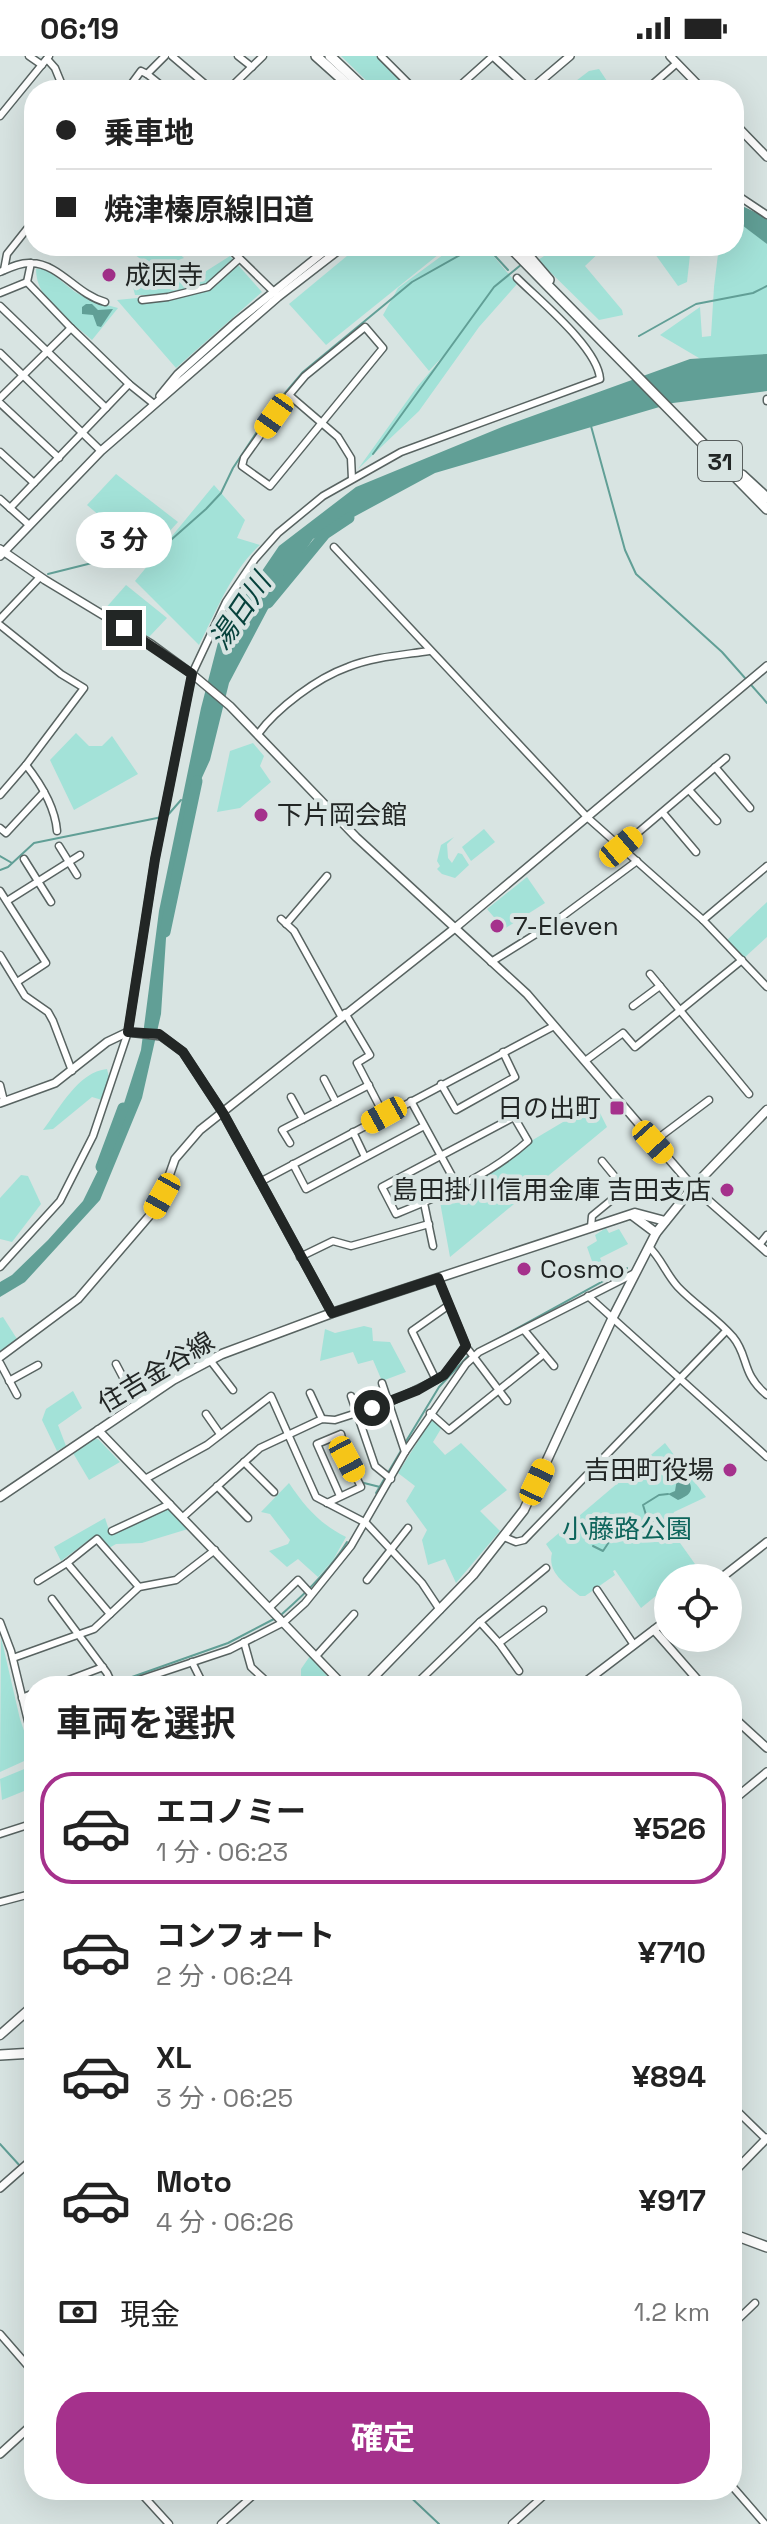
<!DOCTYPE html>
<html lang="ja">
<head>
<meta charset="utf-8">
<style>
  body { margin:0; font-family:"Space Grotesk","Noto Sans JP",sans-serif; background:#f2f2f2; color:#222; height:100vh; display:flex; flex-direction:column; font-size:30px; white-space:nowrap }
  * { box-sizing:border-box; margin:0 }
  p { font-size:26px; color:#767676 }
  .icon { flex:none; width:44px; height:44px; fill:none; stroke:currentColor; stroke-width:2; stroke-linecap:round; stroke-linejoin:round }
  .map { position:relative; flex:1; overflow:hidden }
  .details { position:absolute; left:24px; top:1620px; width:718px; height:824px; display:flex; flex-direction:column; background:#fff; border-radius:32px; box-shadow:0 8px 32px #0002 }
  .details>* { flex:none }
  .top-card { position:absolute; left:24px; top:24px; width:720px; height:176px; border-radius:32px; box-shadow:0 8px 32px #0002; display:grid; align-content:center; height:176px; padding:0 32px; background:#fff }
  .buttons { position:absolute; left:654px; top:1508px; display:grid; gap:16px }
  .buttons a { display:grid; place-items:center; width:88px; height:88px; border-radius:50%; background:#fff; box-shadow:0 8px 32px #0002; font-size:40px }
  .end { position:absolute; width:36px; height:36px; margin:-18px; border:10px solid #222625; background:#fff; box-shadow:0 0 0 4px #fff }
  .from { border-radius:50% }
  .bubble { position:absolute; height:56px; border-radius:28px; background:#fff; box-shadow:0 8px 32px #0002; font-size:26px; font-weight:700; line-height:56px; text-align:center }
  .car { position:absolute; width:24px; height:48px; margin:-24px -12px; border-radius:10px; box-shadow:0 0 6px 2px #0007; background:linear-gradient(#f5c518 24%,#345 0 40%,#f5c518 0 76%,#345 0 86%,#f5c518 0) }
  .top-card b { display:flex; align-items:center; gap:28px; height:76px; font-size:30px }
  .top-card b+b { border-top:2px solid #e0e0e0 }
  .top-card i { width:20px; height:20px; background:#222 }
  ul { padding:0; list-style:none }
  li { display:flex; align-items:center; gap:24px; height:112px; margin:0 16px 12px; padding:0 16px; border:4px solid transparent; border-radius:32px }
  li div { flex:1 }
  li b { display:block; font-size:30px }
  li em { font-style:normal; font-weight:700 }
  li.selected { border-color:#a5318c }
  li>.icon { width:72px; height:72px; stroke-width:1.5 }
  h2 { padding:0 32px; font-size:36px; line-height:96px }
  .pay { display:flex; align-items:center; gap:20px; height:88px; padding:0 32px; font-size:30px }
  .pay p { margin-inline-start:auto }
  .action { display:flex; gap:16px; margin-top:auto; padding:16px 32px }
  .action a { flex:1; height:92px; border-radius:32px; background:#a5318c; color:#fff; font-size:32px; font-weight:700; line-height:92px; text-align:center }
  .status { display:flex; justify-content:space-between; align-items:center; height:56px; padding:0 40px; background:#fff; direction:ltr }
  .status svg { height:22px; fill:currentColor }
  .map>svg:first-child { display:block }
  .green { fill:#a3e2d8 }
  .water { fill:#619f96 }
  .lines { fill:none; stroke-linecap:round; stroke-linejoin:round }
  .stream { stroke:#619f96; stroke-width:2 }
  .river { stroke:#619f96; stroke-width:11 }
  .minor-casing { stroke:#586361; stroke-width:9 }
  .tertiary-casing { stroke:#586361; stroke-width:10 }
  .secondary-casing { stroke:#586361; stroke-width:11 }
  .primary-casing { stroke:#586361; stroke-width:12 }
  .trunk-casing { stroke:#586361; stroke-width:12 }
  .minor { stroke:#fff; stroke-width:6 }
  .tertiary { stroke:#fff; stroke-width:7 }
  .secondary { stroke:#fff; stroke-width:8 }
  .primary { stroke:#fff; stroke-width:9 }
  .trunk { stroke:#fff; stroke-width:9 }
  .route { stroke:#222625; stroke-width:10 }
  .poi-dot { fill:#a5318c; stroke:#d8e4e2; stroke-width:3 }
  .labels { text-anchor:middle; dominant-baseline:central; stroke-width:8; stroke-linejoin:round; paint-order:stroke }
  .shield { fill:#d8e4e2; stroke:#595f5e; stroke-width:2 }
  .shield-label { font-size:24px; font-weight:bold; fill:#222625 }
  .poi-label { font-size:26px; fill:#222625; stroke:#d8e4e2; text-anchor:start }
  .street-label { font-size:26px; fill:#222625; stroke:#d8e4e2 }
  .park-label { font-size:26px; fill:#0d645b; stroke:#d8e4e2 }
  .water-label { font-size:28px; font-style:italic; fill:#07423c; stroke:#d8e4e2 }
</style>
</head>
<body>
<div class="status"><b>06:19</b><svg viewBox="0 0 49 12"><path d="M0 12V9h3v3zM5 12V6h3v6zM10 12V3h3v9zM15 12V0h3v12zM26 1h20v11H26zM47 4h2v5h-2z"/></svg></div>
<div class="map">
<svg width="767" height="2468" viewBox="0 0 767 2468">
  <rect width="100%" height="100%" fill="#d8e4e2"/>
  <g class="green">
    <polygon points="341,0 376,0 409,34 376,34"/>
    <polygon points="599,13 613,34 564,34 589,15"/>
    <polygon points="734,163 759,178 767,188 767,300 704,305 660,279 700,251 702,281 711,280 714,231 719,190 734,190"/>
    <polygon points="124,190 170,190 184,202 153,213"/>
    <polygon points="359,190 449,190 326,289 289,248"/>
    <polygon points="455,190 485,190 517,228 479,271 419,355 358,413 417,331 448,295 429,315 383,259 398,232"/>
    <polygon points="559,190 606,190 585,210 622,254 623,259 599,264 538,204"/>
    <polygon points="653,190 691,190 687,226 678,230 655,198"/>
    <polygon points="230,200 262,236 176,312 117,244 167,239 135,239 132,227 161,214 183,209 192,224"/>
    <path d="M45 212 75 236 92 245 118 252 92 284C70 264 36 245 36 213Z"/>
    <polygon points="116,418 178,466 147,500 87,449"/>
    <path d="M214 429 245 464 237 482 260 489C232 514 216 556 199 589L135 525Z"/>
    <polygon points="126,529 167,562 149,581 104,554"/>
    <polygon points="76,677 89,690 102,690 112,680 138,718 74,754 50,704"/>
    <polygon points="253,687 264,700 260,710 271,726 240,752 217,756 230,695"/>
    <polygon points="484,773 495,786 471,805 462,791"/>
    <polygon points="454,781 447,788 448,802 452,807 458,797 462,798 469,809 455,822 442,818 437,813 440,810 437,805 441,789"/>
    <polygon points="527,821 545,847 504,873 487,853"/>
    <polygon points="767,846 767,881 744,902 726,885"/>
    <path d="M107 1013 110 1025 102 1044 92 1041 53 1073 43 1074C60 1052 78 1016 107 1013Z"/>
    <polygon points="595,1047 607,1071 450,1201 440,1146 507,1107 526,1088"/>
    <polygon points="21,1119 28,1120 41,1148 12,1186 0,1183 0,1142"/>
    <polygon points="606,1172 609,1177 619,1173 628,1188 600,1202 608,1220 599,1225 587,1191 597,1185 595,1179"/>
    <polygon points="3,1261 17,1283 0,1295 0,1262"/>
    <polygon points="364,1270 372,1272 373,1285 390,1286 406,1316 382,1325 373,1304 358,1308 353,1296 320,1305 325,1273 335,1277"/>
    <polygon points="73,1335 82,1352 58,1369 66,1390 57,1395 42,1364 46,1353"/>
    <polygon points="432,1363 442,1371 433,1386 445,1399 461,1387 507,1434 480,1455 500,1475 456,1527 445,1503 428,1509 422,1484 427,1474 406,1445 415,1430 398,1417"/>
    <polygon points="94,1383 98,1383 120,1406 89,1424 73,1397"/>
    <path d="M665 1387 706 1441 674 1456 668 1470 695 1508 678 1522H668V1530L641 1552 615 1514 613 1515 615 1519 585 1540H580C566 1528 547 1517 552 1497L546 1488Z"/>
    <path d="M289 1427C305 1451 320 1468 346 1481L333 1504 318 1521 298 1503 287 1511 269 1495 288 1488 290 1484 270 1458 261 1456Z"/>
    <polygon points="169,1451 188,1473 142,1487 116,1488 109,1492 93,1481 61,1505 54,1491 105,1462 109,1474"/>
    <polygon points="1,1581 20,1663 33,1701 0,1716"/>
    <polygon points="310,1600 336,1630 296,1630 301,1623 301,1613"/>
    <polygon points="34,1709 34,1731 2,1744 0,1723"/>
  </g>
  <g class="water">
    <polygon points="734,146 767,162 767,188 734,163"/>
    <polygon points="86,248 92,248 98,254 113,253 101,271 97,270 93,259 82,258 82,251"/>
    <polygon points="767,298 767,335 673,347 435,417 313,483 277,536 229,627 210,704 194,739 169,837 161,958 142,1042 100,1144 25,1226 0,1241 0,1226 12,1219 48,1184 83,1145 111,1088 141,994 159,855 201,652 221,575 279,490 356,431 502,371 690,303"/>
    <path d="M683 1416C693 1430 696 1437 678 1444L668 1438 675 1435 677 1423Z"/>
  </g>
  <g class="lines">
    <g class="stream">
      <polyline points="486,190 508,214"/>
      <polyline points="534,200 550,190"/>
      <polyline points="639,280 696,248 753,237 767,230"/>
      <polyline points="591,370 625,494 636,518 722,596 767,647"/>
      <polyline points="373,398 494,231 522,208"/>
      <polyline points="124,501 136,496 146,500 155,498 206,453 221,437 233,412 274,350 303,316 412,226 476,190"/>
      <polyline points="48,518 104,504"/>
      <polyline points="0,800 12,807"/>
      <polyline points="0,814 8,811 34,787 167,760 181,744"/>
      <polyline points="485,1290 627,1212"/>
      <polyline points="405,1387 439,1331 469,1299"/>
      <polyline points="360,1426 380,1431"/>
      <polyline points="376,1437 402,1393"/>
      <polyline points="593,1490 603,1495 611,1483 623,1484 634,1474 643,1474 653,1469 654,1462 646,1459 643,1449 659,1439 668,1438"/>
      <path d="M282 1558C306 1537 330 1514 347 1486"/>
      <polyline points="115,1627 228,1587 274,1563"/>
      <polyline points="0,2088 21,2111"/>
      <polyline points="25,2116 34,2126"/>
      <polyline points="403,2434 439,2468"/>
    </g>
    <g class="river">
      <polyline points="268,547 325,478 349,462"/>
      <polyline points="165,876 197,725"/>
      <polyline points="101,1111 123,1052"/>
    </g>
    <defs>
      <g id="minor">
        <polyline points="29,0 42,9"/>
        <polyline points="172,0 212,34"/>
        <polyline points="238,0 252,11"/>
        <polyline points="381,0 415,34"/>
        <polyline points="47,3 55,12 64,34"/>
        <polyline points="147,18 167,34"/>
        <polyline points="127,34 141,15 147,18 165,0"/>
        <polyline points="228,34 263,0"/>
        <polyline points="455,34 493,0"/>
        <polyline points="646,34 677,7"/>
        <polyline points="0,60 49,0"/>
        <polyline points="734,137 767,159"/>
        <polyline points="227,190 276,238"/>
        <polyline points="31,207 27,226 71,272"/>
        <polyline points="4,214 7,198 34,164"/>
        <path d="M0 216C9 212 21 206 31 207 60 208 76 238 105 246"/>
        <polyline points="0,237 27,226"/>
        <polyline points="142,244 168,241 208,231 239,203"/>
        <polyline points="0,250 106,352"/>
        <polygon points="365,271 383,292 270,430 242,410 244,402 289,339 305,320"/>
        <polyline points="0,297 101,395"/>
        <polyline points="289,339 338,381 351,402 352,423"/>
        <polyline points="0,342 71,272 129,328 154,348"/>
        <polyline points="767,343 767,345"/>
        <polyline points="0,347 59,402"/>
        <polyline points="0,396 34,427"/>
        <polyline points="0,443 28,468"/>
        <polyline points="10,452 129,328"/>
        <polyline points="334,491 588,762 703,864 767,931"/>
        <polyline points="0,563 40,521"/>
        <polyline points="0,569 61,618 84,632 26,709 0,739"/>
        <path d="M258 678C277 652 317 622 348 611 373 601 402 599 429 595"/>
        <path d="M26 709C41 728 55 751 57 775"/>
        <polyline points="715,711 750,752"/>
        <polyline points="689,734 717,765"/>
        <polyline points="663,757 696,796"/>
        <polyline points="0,772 6,777 44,736"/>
        <polyline points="59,790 77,819"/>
        <polyline points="621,791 726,702"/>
        <polyline points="24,803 51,846"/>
        <polyline points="0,835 46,907 17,926"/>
        <polyline points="7,845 80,799"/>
        <polyline points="281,863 294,875 341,960"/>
        <polyline points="703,864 767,810"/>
        <polyline points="286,868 327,820"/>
        <polyline points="0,899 25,940 48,956 53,965 72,1015"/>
        <polyline points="491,906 552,868 637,805"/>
        <polyline points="650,918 749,1038"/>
        <polyline points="633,950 660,930"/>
        <polyline points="345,957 370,999 357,1007 384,1059"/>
        <polyline points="585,1005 623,977 635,991 742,904"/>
        <polyline points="324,1023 336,1046"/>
        <polyline points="441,1028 456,1054 515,1021 503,996"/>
        <polyline points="0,1029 4,1045"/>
        <polyline points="291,1041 303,1063"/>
        <polyline points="411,1045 458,1131"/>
        <path d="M514 1061 528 1085C490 1119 443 1139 396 1158L382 1131Z"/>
        <polyline points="353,1076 365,1101"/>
        <polyline points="653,1086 709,1044"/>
        <polyline points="290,1087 282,1074 369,1029"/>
        <polyline points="293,1108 306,1133 424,1070"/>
        <polyline points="260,1126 554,970"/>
        <polyline points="424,1147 433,1190"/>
        <polyline points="591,1171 592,1160 625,1133 602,1105"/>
        <polyline points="759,1189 767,1179"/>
        <path d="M649 1191C661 1202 666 1218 678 1231 695 1249 717 1262 733 1281 749 1300 741 1318 767 1339"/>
        <polyline points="300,1201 333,1185 351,1190 429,1168"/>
        <path d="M0 1211 60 1145 93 1080 128 976 155 803 192 618 226 546 255 503 278 477 323 440 401 396 600 323C598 292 540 245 517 222"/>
        <polyline points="438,1222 467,1292 507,1345"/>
        <polyline points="588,1240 767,1401"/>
        <polyline points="524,1274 554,1310"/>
        <polyline points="210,1304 233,1334"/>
        <polyline points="0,1307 17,1339"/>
        <polyline points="116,1308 137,1348"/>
        <polyline points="436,1324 412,1275 449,1249"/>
        <polyline points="9,1325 38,1309"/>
        <polyline points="382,1327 405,1396"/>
        <polyline points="310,1337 322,1363"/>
        <polyline points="351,1340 375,1410 391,1423"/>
        <polyline points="430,1357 449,1374 544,1298"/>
        <polyline points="206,1358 220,1378"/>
        <polyline points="244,1406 274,1436"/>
        <polyline points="145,1423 207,1389 271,1340 316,1441 366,1467 422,1527 440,1554"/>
        <polyline points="217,1430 248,1462"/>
        <polyline points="327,1447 361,1431 347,1403 341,1378 317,1388 340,1440"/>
        <polyline points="183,1461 260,1392 322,1363 335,1364 388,1347 436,1324 444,1319 466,1290"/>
        <polyline points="112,1475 170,1448"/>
        <polyline points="504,1481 516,1486 524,1484 726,1275"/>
        <polyline points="67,1507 110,1558"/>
        <polyline points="367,1524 408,1472"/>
        <polyline points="38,1525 67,1507 97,1483 139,1531"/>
        <polyline points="597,1534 634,1589"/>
        <polyline points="52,1543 107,1617 113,1630"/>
        <polyline points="270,1551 298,1524 311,1538"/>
        <polyline points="0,1566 11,1595 34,1690"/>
        <polyline points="244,1586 251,1611 265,1624"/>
        <polyline points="499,1587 543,1554"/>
        <polyline points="317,1599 354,1558"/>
        <polyline points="13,1602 94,1573 139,1531 176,1524 215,1494"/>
        <polyline points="192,1606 204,1630"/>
        <polyline points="519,1615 499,1587 480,1566 546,1512"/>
        <polyline points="53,1630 103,1611"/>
        <polyline points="121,1630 229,1594 284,1566 305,1547 351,1490 405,1396 466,1308 479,1296 635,1217"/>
        <polyline points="414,1630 480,1566"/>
        <polyline points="22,1642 34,1637"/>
        <polyline points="0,1778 34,1767"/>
        <polyline points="0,1846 34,1837"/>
        <polyline points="732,2050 766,2083"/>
        <polyline points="732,2269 755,2247"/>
        <polyline points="0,2278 34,2317"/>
        <polyline points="732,2430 765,2468"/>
        <polyline points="138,2434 169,2468"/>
        <polyline points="221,2468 259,2434"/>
        <polyline points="512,2468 550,2434"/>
      </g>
      <g id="tertiary">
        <polyline points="493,0 530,34 570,0"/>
        <polyline points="670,0 703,34"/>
        <polyline points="734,67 767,101"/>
        <polyline points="160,340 178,318 235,267 331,190"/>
        <polyline points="0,493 45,524 151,588 192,618 230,650 356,781 527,938 693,1131 767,1196"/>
        <polyline points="0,500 101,395 278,241 344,190"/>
        <polyline points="0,1047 55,1027 107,986 128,976 161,980 183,996 223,1057 332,1257"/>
        <polyline points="0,1301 78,1243 151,1158 162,1140 175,1103 200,1074 455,872 767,610"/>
        <polyline points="98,1374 344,1630"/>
        <polyline points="721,1522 767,1486"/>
        <polyline points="654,1574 703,1630"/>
        <polyline points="580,1630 668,1563"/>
        <polyline points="732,1660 767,1692"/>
        <polyline points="732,1745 767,1716"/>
        <polyline points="732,2118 767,2082"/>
        <polyline points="0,2132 34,2102"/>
        <polyline points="0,2398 34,2367"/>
      </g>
      <g id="secondary">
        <polyline points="632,1159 656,1177"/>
        <polyline points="0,1441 173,1324 222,1298 332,1257 635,1157 665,1165"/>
        <polyline points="365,1630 473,1519 524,1454 613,1261 656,1177 693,1131 767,1054"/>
        <polyline points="0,1979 34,1949"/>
      </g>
      <g id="primary">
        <polyline points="316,0 354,34"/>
        <polyline points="330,0 366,34"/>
        <polyline points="509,190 767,453"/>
        <polyline points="520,190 549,224"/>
        <polyline points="742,419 767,442"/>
      </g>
      <g id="trunk">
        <polyline points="0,1999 34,1997"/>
        <polyline points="732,2178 767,2191"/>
      </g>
    </defs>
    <use href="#minor" class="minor-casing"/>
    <use href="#tertiary" class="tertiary-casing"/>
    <use href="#secondary" class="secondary-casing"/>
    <use href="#primary" class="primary-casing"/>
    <use href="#trunk" class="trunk-casing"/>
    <use href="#minor" class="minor"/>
    <use href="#tertiary" class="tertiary"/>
    <use href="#secondary" class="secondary"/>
    <use href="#primary" class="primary"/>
    <use href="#trunk" class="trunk"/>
  </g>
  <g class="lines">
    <polyline class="route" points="124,572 192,618 155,803 128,976 159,978 183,996 223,1057 332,1257 438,1222 466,1290 444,1319 418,1334 372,1352"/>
  </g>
  <g class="poi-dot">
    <circle cx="109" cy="219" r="8"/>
    <circle cx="261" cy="759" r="8"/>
    <circle cx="497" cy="870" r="8"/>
    <rect x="609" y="1044" width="16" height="16" rx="4"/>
    <circle cx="727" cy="1134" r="8"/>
    <circle cx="524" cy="1213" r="8"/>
    <circle cx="730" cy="1414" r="8"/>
  </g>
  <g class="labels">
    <rect class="shield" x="698" y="385" width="44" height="40" rx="6"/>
    <g class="shield-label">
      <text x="720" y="405">31</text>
    </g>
    <g class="poi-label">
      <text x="125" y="219">成因寺</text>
      <text x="277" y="759">下片岡会館</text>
      <text x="513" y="870">7-Eleven</text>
      <text x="601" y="1052" text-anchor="end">日の出町</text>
      <text x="711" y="1134" text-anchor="end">島田掛川信用金庫 吉田支店</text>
      <text x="540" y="1213">Cosmo</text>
      <text x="714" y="1414" text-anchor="end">吉田町役場</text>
    </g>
    <g class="street-label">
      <text transform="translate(156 1316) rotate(-31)">住吉金谷線</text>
    </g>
    <g class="park-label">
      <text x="627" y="1473">小藤路公園</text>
    </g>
    <g class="water-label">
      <text transform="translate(240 555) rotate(-56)">湯日川</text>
    </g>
  </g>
</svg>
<div class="buttons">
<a><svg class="icon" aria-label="locate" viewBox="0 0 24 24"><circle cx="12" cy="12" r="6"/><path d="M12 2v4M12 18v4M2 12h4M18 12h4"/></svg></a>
</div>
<i class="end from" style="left:372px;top:1352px"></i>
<i class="end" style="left:124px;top:572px"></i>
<div class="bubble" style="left:76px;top:456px;width:96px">3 分</div>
<i class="car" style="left:274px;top:360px;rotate:215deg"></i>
<i class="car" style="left:621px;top:791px;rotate:50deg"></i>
<i class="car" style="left:384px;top:1059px;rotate:241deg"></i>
<i class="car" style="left:653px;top:1086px;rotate:138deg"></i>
<i class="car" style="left:162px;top:1140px;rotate:209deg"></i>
<i class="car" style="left:347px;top:1403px;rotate:152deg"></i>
<i class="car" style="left:537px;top:1426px;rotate:25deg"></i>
<div class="top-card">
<b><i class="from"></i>乗車地</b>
<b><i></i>焼津榛原線旧道</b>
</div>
<section class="details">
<h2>車両を選択</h2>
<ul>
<li class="selected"><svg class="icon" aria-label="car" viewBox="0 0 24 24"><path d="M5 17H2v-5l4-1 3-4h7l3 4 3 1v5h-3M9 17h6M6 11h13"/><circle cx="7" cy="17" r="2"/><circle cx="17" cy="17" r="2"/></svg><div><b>エコノミー</b><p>1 分 · 06:23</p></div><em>¥526</em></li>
<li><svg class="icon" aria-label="car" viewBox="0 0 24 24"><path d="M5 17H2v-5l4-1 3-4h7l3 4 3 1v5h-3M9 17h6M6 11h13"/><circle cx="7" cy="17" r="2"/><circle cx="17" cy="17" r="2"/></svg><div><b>コンフォート</b><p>2 分 · 06:24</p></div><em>¥710</em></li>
<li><svg class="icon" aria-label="car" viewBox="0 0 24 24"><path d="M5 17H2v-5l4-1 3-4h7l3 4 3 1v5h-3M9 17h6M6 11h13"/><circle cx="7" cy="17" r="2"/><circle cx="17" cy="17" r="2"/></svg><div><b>XL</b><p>3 分 · 06:25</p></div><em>¥894</em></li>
<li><svg class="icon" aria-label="car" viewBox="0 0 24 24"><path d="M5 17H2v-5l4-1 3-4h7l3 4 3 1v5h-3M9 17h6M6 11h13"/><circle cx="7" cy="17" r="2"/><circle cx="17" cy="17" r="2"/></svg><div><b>Moto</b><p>4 分 · 06:26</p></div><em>¥917</em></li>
</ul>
<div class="pay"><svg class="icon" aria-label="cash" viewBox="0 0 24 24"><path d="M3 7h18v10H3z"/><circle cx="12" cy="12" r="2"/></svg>現金<p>1.2 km</p></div>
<div class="action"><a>確定</a></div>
</section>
</div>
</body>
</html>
